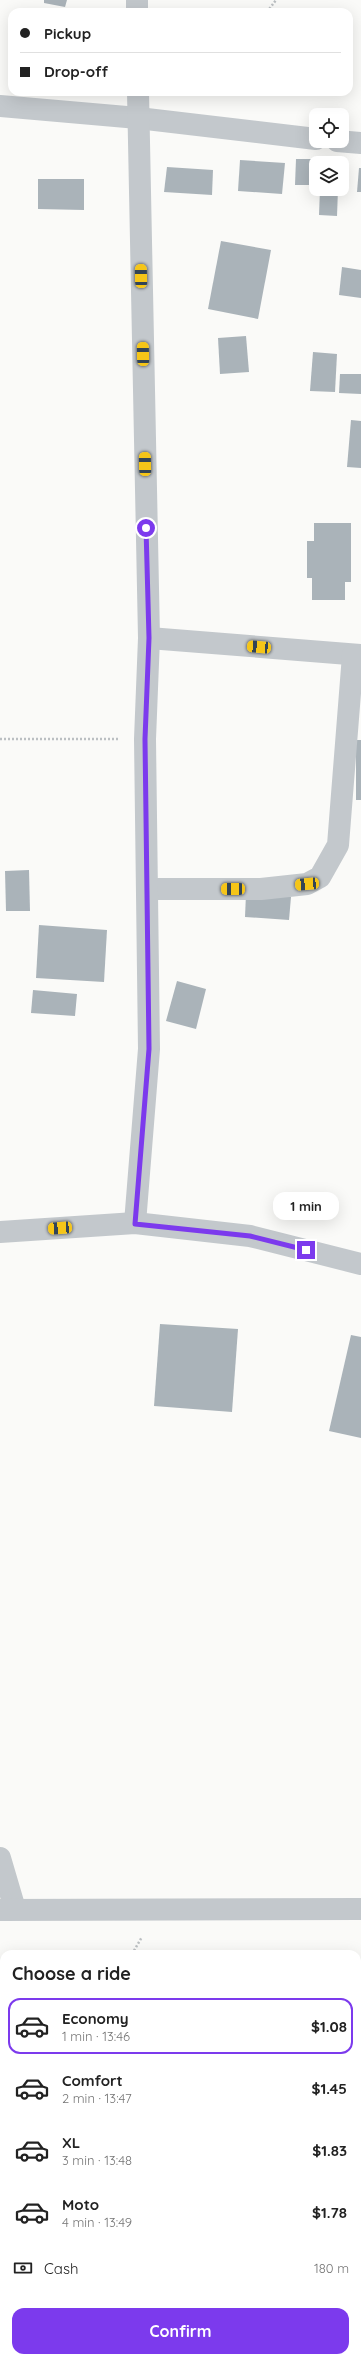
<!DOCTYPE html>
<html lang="en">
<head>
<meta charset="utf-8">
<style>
  body { margin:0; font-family:Quicksand,sans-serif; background:#f2f2f2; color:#222; height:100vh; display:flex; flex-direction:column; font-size:15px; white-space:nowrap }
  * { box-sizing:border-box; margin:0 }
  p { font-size:13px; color:#767676 }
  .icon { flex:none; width:22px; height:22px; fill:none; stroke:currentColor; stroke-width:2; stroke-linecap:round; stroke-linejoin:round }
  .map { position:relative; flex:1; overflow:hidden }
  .panel { position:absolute; left:0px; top:1950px; width:361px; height:412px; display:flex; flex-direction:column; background:#fff; border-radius:12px 12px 0 0; box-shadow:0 4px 16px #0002 }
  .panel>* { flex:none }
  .top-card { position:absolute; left:8px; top:8px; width:345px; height:88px; border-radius:12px; box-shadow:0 4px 16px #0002; display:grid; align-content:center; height:88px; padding:0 12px; background:#fff }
  .controls { position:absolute; left:309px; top:108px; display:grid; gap:8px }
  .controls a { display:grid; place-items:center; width:40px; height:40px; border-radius:8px; background:#fff; box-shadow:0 4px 16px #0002; font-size:20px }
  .end { position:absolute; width:18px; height:18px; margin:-9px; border:5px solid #7c3aed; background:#fff; box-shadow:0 0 0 2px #fff }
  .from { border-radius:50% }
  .bubble { position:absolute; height:28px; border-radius:12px; background:#fff; box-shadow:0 4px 16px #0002; font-size:13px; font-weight:700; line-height:28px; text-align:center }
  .car { position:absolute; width:12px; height:24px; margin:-12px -6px; border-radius:5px; box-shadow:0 0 3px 1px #0007; background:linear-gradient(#f5c518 24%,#345 0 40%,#f5c518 0 76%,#345 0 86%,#f5c518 0) }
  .top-card b { display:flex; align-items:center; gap:14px; height:38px; font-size:15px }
  .top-card b+b { border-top:1px solid #e0e0e0 }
  .top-card i { width:10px; height:10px; background:#222 }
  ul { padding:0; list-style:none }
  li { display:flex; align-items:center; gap:12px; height:56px; margin:0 8px 6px; padding:0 4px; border:2px solid transparent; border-radius:12px }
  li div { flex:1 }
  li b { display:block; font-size:15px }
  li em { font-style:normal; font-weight:700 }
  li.on { border-color:#7c3aed }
  li>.icon { width:36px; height:36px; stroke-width:1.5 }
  h2 { padding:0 12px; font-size:18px; line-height:48px }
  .pay { display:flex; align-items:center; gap:10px; height:44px; padding:0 12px; font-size:15px }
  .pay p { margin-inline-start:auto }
  .button { display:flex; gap:8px; margin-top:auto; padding:8px 12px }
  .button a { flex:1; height:46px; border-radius:12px; background:#7c3aed; color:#fff; font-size:16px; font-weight:700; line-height:46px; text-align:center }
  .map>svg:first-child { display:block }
  .building { fill:#aab3b9 }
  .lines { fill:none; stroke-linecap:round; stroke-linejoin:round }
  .path { stroke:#bbbfc2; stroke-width:2.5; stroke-dasharray:2 2; stroke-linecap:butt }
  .minor { stroke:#c3c8cc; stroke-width:22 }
  .route { stroke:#7c3aed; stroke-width:5 }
</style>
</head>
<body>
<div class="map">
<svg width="361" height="2362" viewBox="0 0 361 2362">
  <rect width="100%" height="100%" fill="#fafaf8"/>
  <g class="building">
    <polygon points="44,0 67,0 65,7 44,3"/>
    <polygon points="296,159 317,159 316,185 295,185"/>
    <polygon points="240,160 285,163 282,194 238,191"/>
    <polygon points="167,167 213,170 212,195 164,192"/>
    <polygon points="359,168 361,168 361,192 357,192"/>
    <polygon points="38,179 84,179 84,210 38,209"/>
    <polygon points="320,189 338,189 337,216 319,215"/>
    <polygon points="221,241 271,250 258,319 208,309"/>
    <polygon points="342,267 361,270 361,298 339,295"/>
    <polygon points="246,336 249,372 220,374 218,338"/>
    <polygon points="313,352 337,354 335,392 310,391"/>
    <polygon points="340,374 361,374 361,394 339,393"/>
    <polygon points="351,420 361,421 361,468 347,467"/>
    <polygon points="314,523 351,523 351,582 345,582 345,600 312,600 312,578 307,578 307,541 314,541"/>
    <rect x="356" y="740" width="5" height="60"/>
    <polygon points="29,870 30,911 6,911 5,871"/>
    <polygon points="246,894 291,897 289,920 245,917"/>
    <polygon points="39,925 107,930 104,982 36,978"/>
    <polygon points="177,981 206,989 196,1029 166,1021"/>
    <polygon points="33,990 77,994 75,1016 31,1013"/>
    <polygon points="160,1324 238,1329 232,1412 154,1406"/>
    <polygon points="351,1335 361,1337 361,1438 329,1431"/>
  </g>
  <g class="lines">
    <g class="path">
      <polyline points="267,12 276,0"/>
      <polyline points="0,739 118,739"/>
      <polyline points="132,1954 142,1937"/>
      <polyline points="0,2331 4,2329"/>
    </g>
    <g class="minor">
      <polyline points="137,0 137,12"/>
      <polyline points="0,106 138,118 316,139"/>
      <polyline points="337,141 361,143"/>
      <polyline points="149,638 361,655"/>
      <polyline points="147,889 261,889 307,884 320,877 338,845 353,655"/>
      <polyline points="135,1223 149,1049 145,739 149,638 138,92"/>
      <polyline points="0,1232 135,1223 250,1236 361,1264"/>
      <polyline points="0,1858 15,1909"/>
      <polyline points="0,1910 361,1909"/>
    </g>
  </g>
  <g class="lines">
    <polyline class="route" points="146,528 149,638 145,739 149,1049 135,1224 250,1236 306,1250"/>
  </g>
</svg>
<div class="controls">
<a><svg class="icon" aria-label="locate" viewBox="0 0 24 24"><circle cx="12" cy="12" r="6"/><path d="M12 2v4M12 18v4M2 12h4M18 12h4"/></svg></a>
<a><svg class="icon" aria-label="layers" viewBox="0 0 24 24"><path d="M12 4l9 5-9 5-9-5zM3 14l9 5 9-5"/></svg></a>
</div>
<i class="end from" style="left:146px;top:528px"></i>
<i class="end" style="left:306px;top:1250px"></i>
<div class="bubble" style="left:273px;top:1192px;width:66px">1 min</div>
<i class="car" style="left:141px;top:276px;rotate:359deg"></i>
<i class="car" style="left:143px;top:354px;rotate:359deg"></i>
<i class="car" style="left:145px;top:464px;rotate:359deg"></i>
<i class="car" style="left:259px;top:647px;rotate:275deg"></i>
<i class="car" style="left:307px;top:884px;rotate:265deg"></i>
<i class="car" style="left:233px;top:889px;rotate:270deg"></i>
<i class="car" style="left:60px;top:1228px;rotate:266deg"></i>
<div class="top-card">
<b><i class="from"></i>Pickup</b>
<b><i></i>Drop-off</b>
</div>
<section class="panel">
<h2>Choose a ride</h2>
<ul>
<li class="on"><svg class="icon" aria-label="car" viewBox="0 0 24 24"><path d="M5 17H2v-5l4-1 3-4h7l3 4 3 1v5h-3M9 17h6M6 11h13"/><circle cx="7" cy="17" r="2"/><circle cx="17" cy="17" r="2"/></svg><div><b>Economy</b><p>1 min · 13:46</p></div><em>$1.08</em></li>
<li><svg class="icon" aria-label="car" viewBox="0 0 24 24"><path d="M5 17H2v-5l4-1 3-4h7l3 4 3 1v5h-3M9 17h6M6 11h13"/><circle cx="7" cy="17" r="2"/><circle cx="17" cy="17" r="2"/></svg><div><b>Comfort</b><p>2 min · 13:47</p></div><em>$1.45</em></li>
<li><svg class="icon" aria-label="car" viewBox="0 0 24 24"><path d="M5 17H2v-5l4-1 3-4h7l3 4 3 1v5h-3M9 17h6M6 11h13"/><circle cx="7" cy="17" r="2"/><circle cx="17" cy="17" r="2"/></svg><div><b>XL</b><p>3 min · 13:48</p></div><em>$1.83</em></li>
<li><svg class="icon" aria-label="car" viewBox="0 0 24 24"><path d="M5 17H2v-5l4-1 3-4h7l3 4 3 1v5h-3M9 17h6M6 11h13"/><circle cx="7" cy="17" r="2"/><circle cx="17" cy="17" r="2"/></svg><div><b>Moto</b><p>4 min · 13:49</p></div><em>$1.78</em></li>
</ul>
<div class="pay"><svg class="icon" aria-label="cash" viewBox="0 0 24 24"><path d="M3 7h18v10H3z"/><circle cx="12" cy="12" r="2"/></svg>Cash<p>180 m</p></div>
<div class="button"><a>Confirm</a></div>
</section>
</div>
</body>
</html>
